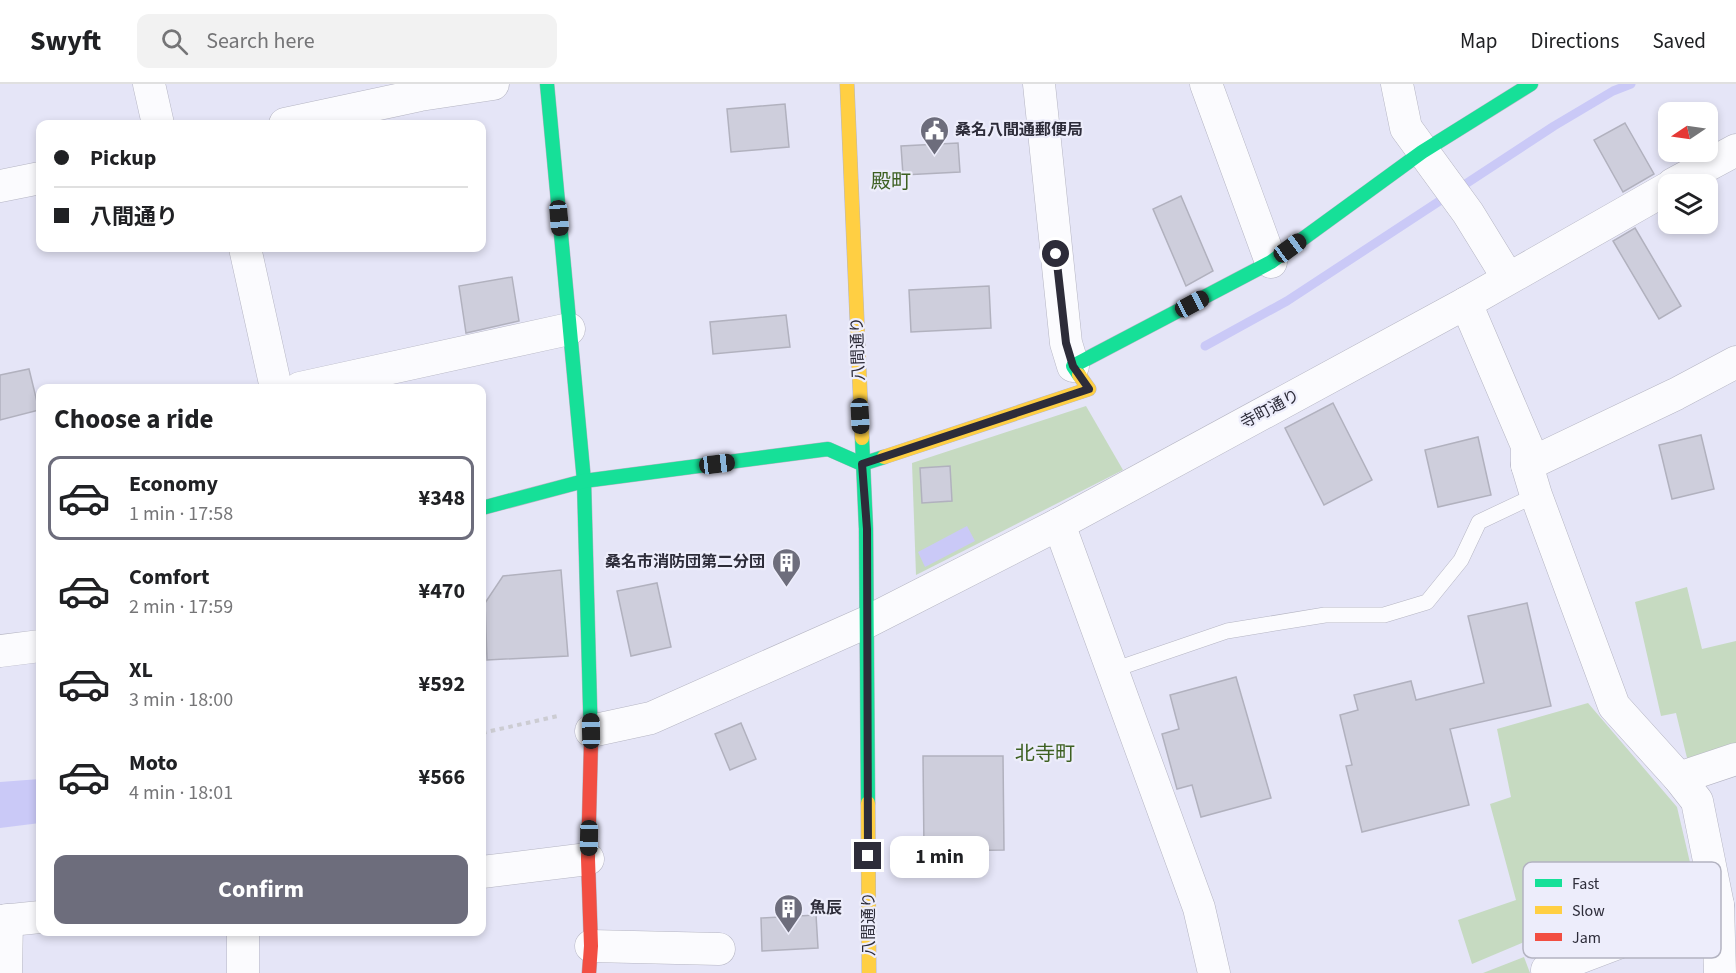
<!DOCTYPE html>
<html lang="en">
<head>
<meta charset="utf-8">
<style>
  body { margin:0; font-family:"Source Sans 3","Noto Sans JP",sans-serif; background:#f2f2f2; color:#202124; height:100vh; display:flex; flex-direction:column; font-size:22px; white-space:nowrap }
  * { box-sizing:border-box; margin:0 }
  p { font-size:20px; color:#757577 }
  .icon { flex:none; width:33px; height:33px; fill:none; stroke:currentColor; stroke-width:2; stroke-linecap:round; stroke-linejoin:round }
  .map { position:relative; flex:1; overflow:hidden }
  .side { position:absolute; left:36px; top:300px; width:450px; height:552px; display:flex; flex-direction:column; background:#fff; border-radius:12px; box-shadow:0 3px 9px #0003 }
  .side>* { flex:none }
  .banner { position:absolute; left:36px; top:36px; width:450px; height:132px; border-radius:12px; box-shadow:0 3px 9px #0003; display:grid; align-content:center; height:132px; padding:0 18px; background:#fff }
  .needle { width:39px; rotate:257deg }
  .fabs { position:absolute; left:1658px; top:18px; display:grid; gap:12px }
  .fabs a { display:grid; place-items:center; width:60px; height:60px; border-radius:12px; background:#fff; box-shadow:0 3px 9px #0003; font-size:30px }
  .end { position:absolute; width:27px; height:27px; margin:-14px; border:8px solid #2d2c39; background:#fff; box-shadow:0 0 0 3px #fff }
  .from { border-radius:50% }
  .bubble { position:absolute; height:42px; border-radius:12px; background:#fff; box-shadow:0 3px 9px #0003; font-size:20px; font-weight:700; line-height:42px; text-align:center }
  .car { position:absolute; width:18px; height:36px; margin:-18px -9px; border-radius:8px; box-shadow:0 0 4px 2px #0007; background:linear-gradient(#222 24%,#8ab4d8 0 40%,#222 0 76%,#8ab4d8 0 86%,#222 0) }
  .banner b { display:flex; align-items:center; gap:21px; height:57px; font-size:22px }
  .banner b+b { border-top:2px solid #e0e0e0 }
  .banner i { width:15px; height:15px; background:#202124 }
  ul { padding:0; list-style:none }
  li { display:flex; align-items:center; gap:18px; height:84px; margin:0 12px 9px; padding:0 6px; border:3px solid transparent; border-radius:12px }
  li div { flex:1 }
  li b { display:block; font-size:22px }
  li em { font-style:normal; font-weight:700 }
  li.on { border-color:#6d6d7c }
  li>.icon { width:54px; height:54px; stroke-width:1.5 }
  h2 { padding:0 18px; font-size:27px; line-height:72px }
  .cta { display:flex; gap:12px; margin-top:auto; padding:12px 18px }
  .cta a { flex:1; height:69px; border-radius:12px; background:#6d6d7c; color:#fff; font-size:24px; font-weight:700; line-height:69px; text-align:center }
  header { display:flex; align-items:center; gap:36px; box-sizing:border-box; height:84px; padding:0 30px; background:#fff; border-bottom:2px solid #e0e0e0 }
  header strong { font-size:28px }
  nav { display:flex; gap:33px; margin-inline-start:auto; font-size:21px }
  .search { width:420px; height:54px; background:#f2f2f2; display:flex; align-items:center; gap:15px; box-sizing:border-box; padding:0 21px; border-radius:12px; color:#757577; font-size:22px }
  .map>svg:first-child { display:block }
  .green { fill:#c6dac1 }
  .water { fill:#cac9f7 }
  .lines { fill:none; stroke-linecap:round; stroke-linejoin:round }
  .stream { stroke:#cac9f7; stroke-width:9 }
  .building { fill:#cecedc; stroke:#b1b1be; stroke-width:1.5 }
  .lane-casing { stroke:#b5b5c3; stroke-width:16 }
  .street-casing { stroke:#b5b5c3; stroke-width:33 }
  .fast-casing { stroke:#b5b5c3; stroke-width:15 }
  .slow-casing { stroke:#b5b5c3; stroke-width:15 }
  .jam-casing { stroke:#b5b5c3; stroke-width:15 }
  .path { stroke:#ccccd2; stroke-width:4; stroke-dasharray:4.5 4.5; stroke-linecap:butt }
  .lane { stroke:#fbfbfe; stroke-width:15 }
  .street { stroke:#fbfbfe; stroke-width:32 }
  .fast { stroke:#16e098; stroke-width:14 }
  .slow { stroke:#ffcf43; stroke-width:14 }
  .jam { stroke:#f24e42; stroke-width:14 }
  .route { stroke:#2d2c39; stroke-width:8 }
  .labels { text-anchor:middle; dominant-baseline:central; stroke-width:4.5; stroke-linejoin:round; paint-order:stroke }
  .poi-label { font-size:16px; font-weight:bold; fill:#2d2c39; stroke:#ededfb; text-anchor:start }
  .street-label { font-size:16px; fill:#2d2c39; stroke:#ededfb }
  .quarter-label { font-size:20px; fill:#3d6021; stroke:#ededfb }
  .key { fill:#ededfb; stroke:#b3b3c1; stroke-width:1.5 }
  .key-label { font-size:16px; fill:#2d2c39 }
</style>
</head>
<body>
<header>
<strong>Swyft</strong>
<div class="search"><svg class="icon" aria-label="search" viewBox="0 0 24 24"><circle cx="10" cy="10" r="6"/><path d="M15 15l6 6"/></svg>Search here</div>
<nav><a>Map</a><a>Directions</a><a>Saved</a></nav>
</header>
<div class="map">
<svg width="1736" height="889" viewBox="0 0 1736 889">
  <rect width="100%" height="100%" fill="#e5e5f7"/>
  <g class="green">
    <polygon points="1086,322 1123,386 916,491 912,379"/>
    <polygon points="1687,503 1702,565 1736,557 1736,659 1688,678 1676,629 1661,632 1635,518"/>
    <polygon points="1588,619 1677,723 1699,817 1542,871 1536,853 1472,880 1458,836 1516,816 1490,720 1511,713 1497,645"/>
    <polygon points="1524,873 1530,889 1483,889"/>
  </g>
  <g class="water">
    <polygon points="967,442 975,457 925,483 918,468"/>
    <polygon points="40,695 40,739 0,744 0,698"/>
  </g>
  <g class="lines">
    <polyline class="stream" points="1205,262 1287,217 1554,42 1613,7 1631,0"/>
  </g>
  <g class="building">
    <polygon points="785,20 789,63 731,68 727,25"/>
    <polygon points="1625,39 1654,90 1623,108 1594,56"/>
    <polygon points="958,59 960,88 903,91 901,62"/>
    <polygon points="1181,112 1213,187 1186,202 1153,125"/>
    <polygon points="1635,144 1681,222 1659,235 1613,157"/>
    <polygon points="512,193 519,237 466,249 459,202"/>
    <polygon points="989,202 991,244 911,248 909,206"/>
    <polygon points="786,231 790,263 713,270 710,238"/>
    <polygon points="29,285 39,326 0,336 0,291"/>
    <polygon points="1333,319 1372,396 1324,421 1285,344"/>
    <polygon points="1701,351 1714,405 1672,415 1659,361"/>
    <polygon points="1478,353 1491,411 1438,423 1425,366"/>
    <polygon points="950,382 952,417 922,419 920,384"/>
    <polygon points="561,486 568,572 487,576 485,519 503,492"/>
    <polygon points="657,499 671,563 631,572 617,507"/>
    <polygon points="1527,519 1551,622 1450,645 1469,721 1362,748 1346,682 1352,681 1340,631 1358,626 1354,611 1411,597 1416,616 1484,599 1468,532"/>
    <polygon points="1236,593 1271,714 1201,733 1192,701 1177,705 1162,650 1179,645 1170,611"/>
    <polygon points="741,639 756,675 730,686 715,650"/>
    <polygon points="923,672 1003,672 1004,766 924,767"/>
    <polygon points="816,831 818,864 762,867 761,834"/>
  </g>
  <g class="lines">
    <defs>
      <polyline id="lane" points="1113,586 1227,547 1325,531 1384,531 1427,518 1461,476 1479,438 1536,411"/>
      <g id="street">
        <polyline points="149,0 158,40"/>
        <polyline points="1039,0 1066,259 1073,282"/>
        <polyline points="1206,0 1271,178"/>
        <polyline points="1397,0 1406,44 1468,129 1508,194"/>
        <polyline points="285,40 420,11 493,0"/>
        <polyline points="1673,100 1736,66"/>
        <polyline points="0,102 40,94"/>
        <polyline points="245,164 276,304"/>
        <polyline points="1466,219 1527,362 1527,381 1536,411 1614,622 1679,694 1697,717 1718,821 1720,889"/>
        <polyline points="300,304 569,245"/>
        <polyline points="1527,381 1676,310 1736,278"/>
        <polyline points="1059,440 1199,824 1214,889"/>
        <polyline points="0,567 40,562"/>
        <polyline points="591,647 651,634 867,538 1059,440 1466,219 1668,104"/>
        <polyline points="1679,694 1736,675"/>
        <polyline points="482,788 588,775"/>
        <polyline points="0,837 40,833"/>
        <polyline points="243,848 243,889"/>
        <polyline points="591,862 719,865"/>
        <polyline points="1547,886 1718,821"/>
        <polyline points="6,889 7,836"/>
      </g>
      <g id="fast">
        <polyline points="547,0 584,397 591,659"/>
        <polyline points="1079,291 1073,282 1271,178 1422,68 1531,0"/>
        <polyline points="862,354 866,445 868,719"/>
        <polyline points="482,424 584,397 828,365 862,380 884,373"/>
      </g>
      <g id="slow">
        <polyline points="847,0 862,354"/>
        <polyline points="884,373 1089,305 1079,291"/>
        <polyline points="868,719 869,889"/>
      </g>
      <polyline id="jam" points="589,889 591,862 588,775 591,659"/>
    </defs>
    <use href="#lane" class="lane-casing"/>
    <use href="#street" class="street-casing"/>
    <use href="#fast" class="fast-casing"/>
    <use href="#slow" class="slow-casing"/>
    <use href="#jam" class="jam-casing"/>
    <polyline class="path" points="482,649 558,632"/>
    <use href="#lane" class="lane"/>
    <use href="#street" class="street"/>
    <use href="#fast" class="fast"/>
    <use href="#slow" class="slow"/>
    <use href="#jam" class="jam"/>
  </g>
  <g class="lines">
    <polyline class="route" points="868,772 867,445 862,380 1089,305 1073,282 1066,259 1056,170"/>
  </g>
  <defs>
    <symbol id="civic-pin" viewBox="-11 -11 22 30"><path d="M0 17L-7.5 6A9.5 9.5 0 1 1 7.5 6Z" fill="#6d6d7c" stroke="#ededfb"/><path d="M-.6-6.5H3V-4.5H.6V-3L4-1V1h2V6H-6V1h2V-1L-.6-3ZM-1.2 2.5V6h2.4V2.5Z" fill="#fff"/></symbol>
    <symbol id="building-pin" viewBox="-11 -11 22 30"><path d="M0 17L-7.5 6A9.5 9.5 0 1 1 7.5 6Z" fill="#6d6d7c" stroke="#ededfb"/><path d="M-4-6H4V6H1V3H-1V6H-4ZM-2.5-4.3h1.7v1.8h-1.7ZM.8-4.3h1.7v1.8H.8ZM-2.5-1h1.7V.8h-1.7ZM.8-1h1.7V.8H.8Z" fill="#fff"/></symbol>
  </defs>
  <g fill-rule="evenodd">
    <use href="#civic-pin" x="918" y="30" width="33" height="45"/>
    <use href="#building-pin" x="770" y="462" width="33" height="45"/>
    <use href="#building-pin" x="772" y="808" width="33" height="45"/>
  </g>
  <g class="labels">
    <g class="poi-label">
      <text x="955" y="46">桑名八間通郵便局</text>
      <text x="765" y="478" text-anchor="end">桑名市消防団第二分団</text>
      <text x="810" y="824">魚辰</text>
    </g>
    <g class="street-label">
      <text transform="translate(858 265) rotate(-92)">八間通り</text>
      <text transform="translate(1270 325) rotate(-28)">寺町通り</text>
      <text transform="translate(869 840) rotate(-90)">八間通り</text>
    </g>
    <g class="quarter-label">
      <text x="891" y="98">殿町</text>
      <text x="1045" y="670">北寺町</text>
    </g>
  </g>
  <rect x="1523" y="778" width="198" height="96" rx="9" class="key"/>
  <rect x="1535" y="795" width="27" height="8" fill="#16e098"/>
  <rect x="1535" y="822" width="27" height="8" fill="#ffcf43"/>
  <rect x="1535" y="849" width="27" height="8" fill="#f24e42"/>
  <g class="key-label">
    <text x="1572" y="805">Fast</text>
    <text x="1572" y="832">Slow</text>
    <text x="1572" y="859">Jam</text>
  </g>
</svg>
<div class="fabs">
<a><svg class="needle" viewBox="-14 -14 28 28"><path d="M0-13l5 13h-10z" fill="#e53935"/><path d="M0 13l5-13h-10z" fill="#757577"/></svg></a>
<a><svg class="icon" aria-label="layers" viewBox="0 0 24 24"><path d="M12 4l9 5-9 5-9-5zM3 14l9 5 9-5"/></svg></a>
</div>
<i class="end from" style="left:1056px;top:170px"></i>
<i class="end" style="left:868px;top:772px"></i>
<div class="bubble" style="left:890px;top:752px;width:99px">1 min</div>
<i class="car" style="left:559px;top:134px;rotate:175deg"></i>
<i class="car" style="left:1290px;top:164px;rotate:54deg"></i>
<i class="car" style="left:1192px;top:220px;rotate:62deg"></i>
<i class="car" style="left:860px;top:332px;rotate:177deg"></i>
<i class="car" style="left:717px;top:380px;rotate:83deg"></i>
<i class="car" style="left:591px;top:647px;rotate:359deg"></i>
<i class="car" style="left:589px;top:754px;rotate:181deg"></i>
<div class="banner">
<b><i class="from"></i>Pickup</b>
<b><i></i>八間通り</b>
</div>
<section class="side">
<h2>Choose a ride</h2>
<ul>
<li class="on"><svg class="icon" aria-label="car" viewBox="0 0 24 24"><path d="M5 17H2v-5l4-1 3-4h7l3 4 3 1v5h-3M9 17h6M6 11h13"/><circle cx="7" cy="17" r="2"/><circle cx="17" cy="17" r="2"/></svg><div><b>Economy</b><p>1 min · 17:58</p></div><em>¥348</em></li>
<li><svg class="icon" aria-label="car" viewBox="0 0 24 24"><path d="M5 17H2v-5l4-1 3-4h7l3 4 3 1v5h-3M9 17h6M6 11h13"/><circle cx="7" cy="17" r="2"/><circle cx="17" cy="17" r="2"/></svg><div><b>Comfort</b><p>2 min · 17:59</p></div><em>¥470</em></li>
<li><svg class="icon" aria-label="car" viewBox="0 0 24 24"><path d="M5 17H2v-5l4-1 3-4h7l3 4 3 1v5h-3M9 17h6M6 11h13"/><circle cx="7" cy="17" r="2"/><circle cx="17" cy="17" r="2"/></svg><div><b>XL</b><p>3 min · 18:00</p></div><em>¥592</em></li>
<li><svg class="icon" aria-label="car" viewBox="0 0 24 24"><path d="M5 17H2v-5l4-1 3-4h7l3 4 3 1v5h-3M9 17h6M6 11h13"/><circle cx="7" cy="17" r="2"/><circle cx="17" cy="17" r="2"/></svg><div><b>Moto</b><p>4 min · 18:01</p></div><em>¥566</em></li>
</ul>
<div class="cta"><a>Confirm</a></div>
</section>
</div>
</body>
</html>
